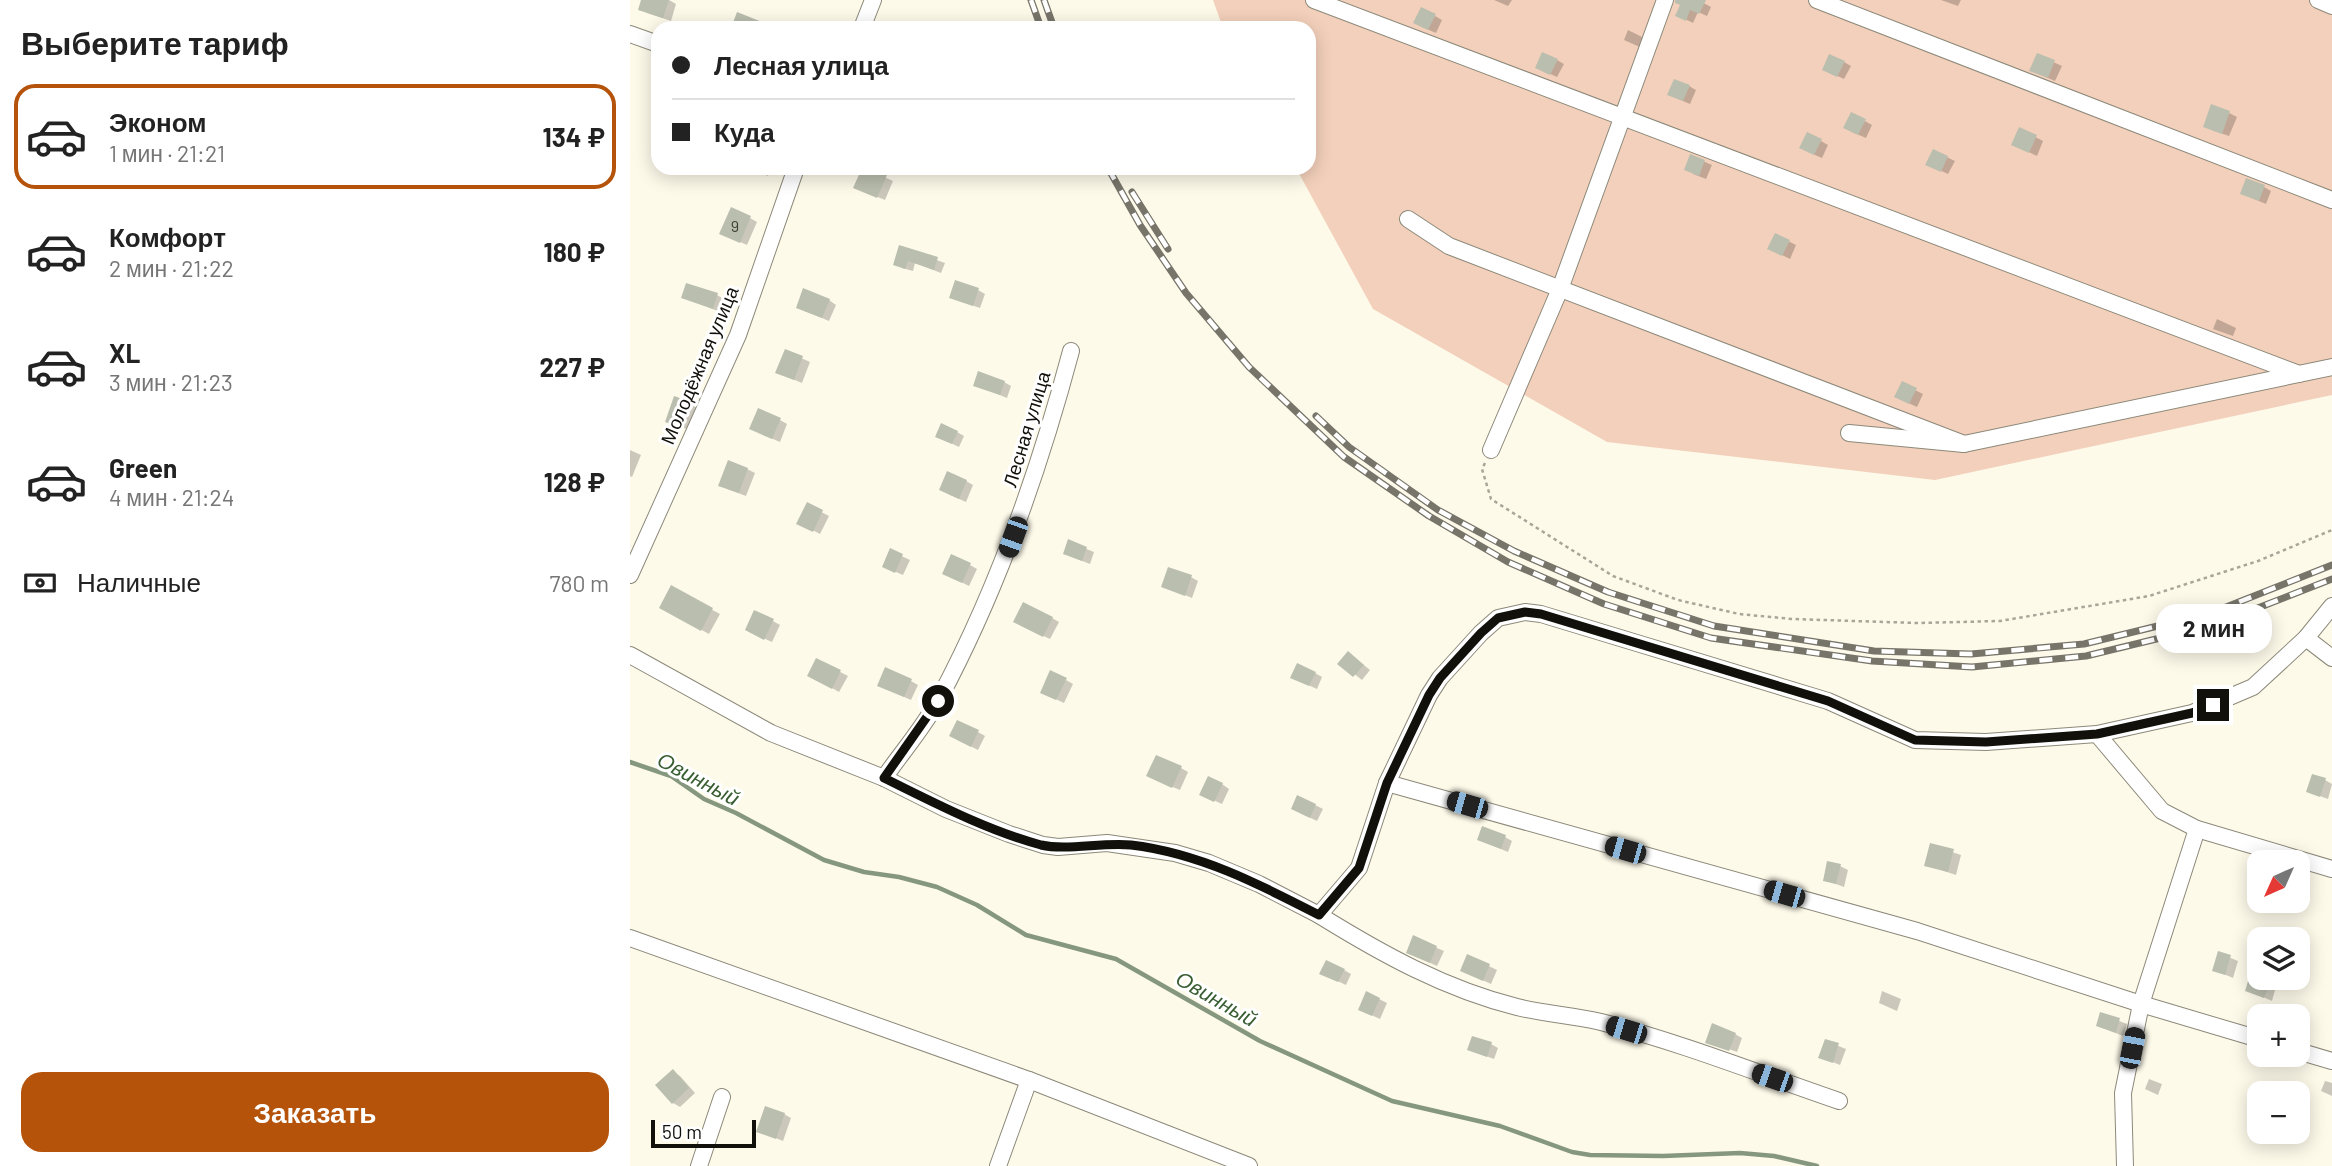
<!DOCTYPE html>
<html lang="ru">
<head>
<meta charset="utf-8">
<style>
  body { margin:0; font-family:Barlow,sans-serif; background:#f6f6f6; color:#222; height:100vh; display:flex; flex-direction:column; font-size:26px; white-space:nowrap }
  * { box-sizing:border-box; margin:0 }
  p { font-size:23px; color:#767676 }
  .icon { flex:none; width:38px; height:38px; fill:none; stroke:currentColor; stroke-width:2; stroke-linecap:round; stroke-linejoin:round }
  .map { position:relative; flex:1; overflow:hidden }
  .drawer { display:flex; flex-direction:column; background:#fff; width:630px }
  .drawer>* { flex:none }
  .top-card { position:absolute; left:21px; top:21px; width:665px; height:154px; border-radius:21px; box-shadow:0 4px 18px #0003; display:grid; align-content:center; height:154px; padding:0 21px; background:#fff }
  .needle { width:46px; rotate:225deg }
  .fabs { position:absolute; left:1617px; top:850px; display:grid; gap:14px }
  .fabs a { display:grid; place-items:center; width:63px; height:63px; border-radius:14px; background:#fff; box-shadow:0 4px 18px #0003; font-size:35px }
  .scale { position:absolute; left:21px; bottom:18px; width:105px; box-sizing:border-box; padding-left:7px; border:4px solid #11100a; border-top:0; font-size:19px; line-height:24px; white-space:nowrap; color:#11100a; -webkit-text-stroke:5px #fff; paint-order:stroke }
  .end { position:absolute; width:32px; height:32px; margin:-16px; border:9px solid #11100a; background:#fff; box-shadow:0 0 0 4px #fff }
  .from { border-radius:50% }
  .bubble { position:absolute; height:49px; border-radius:21px; background:#fff; box-shadow:0 4px 18px #0003; font-size:23px; font-weight:700; line-height:49px; text-align:center }
  .car { position:absolute; width:21px; height:42px; margin:-21px -10px; border-radius:9px; box-shadow:0 0 5px 2px #0007; background:linear-gradient(#222 24%,#8ab4d8 0 40%,#222 0 76%,#8ab4d8 0 86%,#222 0) }
  .top-card b { display:flex; align-items:center; gap:24px; height:66px; font-size:26px }
  .top-card b+b { border-top:2px solid #e0e0e0 }
  .top-card i { width:18px; height:18px; background:#222 }
  ul { padding:0; list-style:none }
  li { display:flex; align-items:center; gap:21px; height:105px; margin:0 14px 10px; padding:0 7px; border:4px solid transparent; border-radius:21px }
  li div { flex:1 }
  li b { display:block; font-size:26px }
  li em { font-style:normal; font-weight:700 }
  li.active { border-color:#b45309 }
  li>.icon { width:63px; height:63px; stroke-width:1.5 }
  h2 { padding:0 21px; font-size:32px; line-height:84px }
  .pay { display:flex; align-items:center; gap:18px; height:77px; padding:0 21px; font-size:26px }
  .pay p { margin-inline-start:auto }
  .primary-button { display:flex; gap:14px; margin-top:auto; padding:14px 21px }
  .primary-button a { flex:1; height:80px; border-radius:21px; background:#b45309; color:#fff; font-size:28px; font-weight:700; line-height:80px; text-align:center }
  main { display:flex; flex:1; min-height:0 }
  .map>svg:first-child { display:block }
  .green { fill:#f3d0bb }
  .shadow { fill:#0003 }
  .lines { fill:none; stroke-linecap:round; stroke-linejoin:round }
  .stream { stroke:#85977f; stroke-width:4.5 }
  .building { fill:#babeae }
  .minor-casing { stroke:#8c897a; stroke-width:18 }
  .path { stroke:#a8a599; stroke-width:2.5; stroke-dasharray:3.5 3.5; stroke-linecap:butt }
  .minor { stroke:#fff; stroke-width:16 }
  .rail-casing { stroke:#77746a; stroke-width:7 }
  .rail { stroke:#fff; stroke-width:4.5; stroke-dasharray:13; stroke-linecap:butt }
  .route { stroke:#11100a; stroke-width:9 }
  .labels { text-anchor:middle; dominant-baseline:central; stroke-width:6; stroke-linejoin:round; paint-order:stroke }
  .number-label { font-size:16px; fill:#3b3c33 }
  .street-label { font-size:19px; fill:#11100a; stroke:#fff }
  .water-label { font-size:21px; font-style:italic; fill:#385d31; stroke:#fff }
</style>
</head>
<body>
<main>
<section class="drawer">
<h2>Выберите тариф</h2>
<ul>
<li class="active"><svg class="icon" aria-label="car" viewBox="0 0 24 24"><path d="M5 17H2v-5l4-1 3-4h7l3 4 3 1v5h-3M9 17h6M6 11h13"/><circle cx="7" cy="17" r="2"/><circle cx="17" cy="17" r="2"/></svg><div><b>Эконом</b><p>1 мин · 21:21</p></div><em>134 ₽</em></li>
<li><svg class="icon" aria-label="car" viewBox="0 0 24 24"><path d="M5 17H2v-5l4-1 3-4h7l3 4 3 1v5h-3M9 17h6M6 11h13"/><circle cx="7" cy="17" r="2"/><circle cx="17" cy="17" r="2"/></svg><div><b>Комфорт</b><p>2 мин · 21:22</p></div><em>180 ₽</em></li>
<li><svg class="icon" aria-label="car" viewBox="0 0 24 24"><path d="M5 17H2v-5l4-1 3-4h7l3 4 3 1v5h-3M9 17h6M6 11h13"/><circle cx="7" cy="17" r="2"/><circle cx="17" cy="17" r="2"/></svg><div><b>XL</b><p>3 мин · 21:23</p></div><em>227 ₽</em></li>
<li><svg class="icon" aria-label="car" viewBox="0 0 24 24"><path d="M5 17H2v-5l4-1 3-4h7l3 4 3 1v5h-3M9 17h6M6 11h13"/><circle cx="7" cy="17" r="2"/><circle cx="17" cy="17" r="2"/></svg><div><b>Green</b><p>4 мин · 21:24</p></div><em>128 ₽</em></li>
</ul>
<div class="pay"><svg class="icon" aria-label="cash" viewBox="0 0 24 24"><path d="M3 7h18v10H3z"/><circle cx="12" cy="12" r="2"/></svg>Наличные<p>780 m</p></div>
<div class="primary-button"><a>Заказать</a></div>
</section>
<div class="map">
<svg width="1702" height="1166" viewBox="0 0 1702 1166">
  <rect width="100%" height="100%" fill="#fefaea"/>
  <polygon class="green" points="583,0 1702,0 1702,395 1305,480 977,442 743,309 666,168 679,168 679,28 593,28"/>
  <g class="shadow">
    <polygon points="13,0 39,0 46,4 41,21 17,13"/>
    <polygon points="864,0 882,0 878,6"/>
    <polygon points="1050,0 1068,0 1081,7 1077,16 1068,12 1063,23 1055,19"/>
    <polygon points="1311,0 1331,0 1328,6"/>
    <polygon points="805,16 812,20 806,33 792,27"/>
    <polygon points="998,30 1016,39 1012,48 994,40"/>
    <polygon points="1408,55 1432,66 1425,81 1409,74"/>
    <polygon points="927,60 934,64 927,77 914,71"/>
    <polygon points="1214,62 1221,66 1214,79 1201,73"/>
    <polygon points="1059,86 1066,90 1060,104 1039,95"/>
    <polygon points="1599,113 1607,117 1599,136 1582,130"/>
    <polygon points="1235,121 1242,125 1236,138 1222,132"/>
    <polygon points="1390,129 1413,141 1407,156 1390,148"/>
    <polygon points="1191,141 1198,145 1192,158 1178,152"/>
    <polygon points="1304,151 1325,161 1318,174 1305,168"/>
    <polygon points="1061,156 1082,165 1076,179 1063,174"/>
    <polygon points="117,168 141,168 138,176"/>
    <polygon points="234,168 263,181 255,200 233,191"/>
    <polygon points="1634,187 1641,191 1636,204 1619,197"/>
    <polygon points="120,218 127,222 117,245 99,237"/>
    <polygon points="1146,235 1166,245 1160,259 1146,252"/>
    <polygon points="270,247 315,263 311,273 285,263 283,271 272,268"/>
    <polygon points="348,290 355,294 350,308 329,301"/>
    <polygon points="87,295 94,299 90,312 53,297"/>
    <polygon points="199,300 206,305 199,321 175,311"/>
    <polygon points="1587,319 1606,328 1603,336 1583,329"/>
    <polygon points="156,351 180,362 172,383 155,376"/>
    <polygon points="374,382 381,386 377,398 345,385"/>
    <polygon points="1273,384 1293,394 1287,407 1274,401"/>
    <polygon points="60,404 67,408 60,430 44,425"/>
    <polygon points="150,420 157,424 150,442 129,433"/>
    <polygon points="327,432 334,436 329,447 314,440"/>
    <polygon points="0,450 11,455 2,477 0,476"/>
    <polygon points="117,469 125,473 116,496 97,489"/>
    <polygon points="336,481 343,485 336,502 318,494"/>
    <polygon points="178,505 199,516 190,534 169,523"/>
    <polygon points="439,542 464,552 460,564 442,557"/>
    <polygon points="261,551 280,560 273,575 259,569"/>
    <polygon points="340,565 347,569 339,586 321,577"/>
    <polygon points="561,577 568,581 562,598 533,586"/>
    <polygon points="42,588 90,614 79,634 31,608"/>
    <polygon points="422,618 429,622 420,639 392,626"/>
    <polygon points="143,621 150,625 142,642 124,634"/>
    <polygon points="725,658 740,670 732,680 710,663"/>
    <polygon points="187,660 218,676 209,692 179,675"/>
    <polygon points="685,673 692,677 687,689 669,681"/>
    <polygon points="436,680 443,684 434,703 419,696"/>
    <polygon points="281,681 288,685 281,700 256,689"/>
    <polygon points="348,732 355,736 348,750 328,740"/>
    <polygon points="551,768 558,772 550,790 526,780"/>
    <polygon points="1695,780 1702,784 1698,799 1679,792"/>
    <polygon points="592,784 599,789 592,804 579,798"/>
    <polygon points="685,805 693,809 687,821 670,813"/>
    <polygon points="875,837 882,841 878,852 856,843"/>
    <polygon points="1301,845 1331,855 1326,875 1296,865"/>
    <polygon points="1210,866 1218,870 1214,887 1195,880"/>
    <polygon points="784,938 814,951 807,966 785,956"/>
    <polygon points="1589,953 1608,961 1603,978 1584,970"/>
    <polygon points="838,956 867,970 861,984 839,974"/>
    <polygon points="714,970 721,974 716,985 699,977"/>
    <polygon points="1638,986 1645,990 1642,1001 1617,990"/>
    <polygon points="1252,991 1271,999 1267,1011 1249,1003"/>
    <polygon points="749,999 757,1003 750,1019 737,1013"/>
    <polygon points="1472,1014 1497,1024 1493,1036 1468,1026"/>
    <polygon points="1105,1034 1112,1038 1107,1052 1082,1043"/>
    <polygon points="1196,1041 1216,1049 1210,1065 1190,1057"/>
    <polygon points="861,1044 868,1048 864,1059 839,1050"/>
    <polygon points="43,1072 50,1076 65,1093 50,1107 43,1103"/>
    <polygon points="1519,1079 1532,1084 1528,1095 1515,1089"/>
    <polygon points="1695,1081 1702,1083 1702,1096 1691,1091"/>
    <polygon points="154,1114 161,1118 153,1141 128,1131"/>
  </g>
  <g class="lines">
    <polyline class="stream" points="0,762 41,776 74,799 106,813 194,860 234,872 269,877 307,887 347,905 396,935 486,959 630,1041 762,1101 870,1126 942,1152 960,1155 1033,1156 1110,1153 1144,1156 1187,1166"/>
  </g>
  <g class="building">
    <polygon points="11,0 39,0 33,18 8,10"/>
    <polygon points="1045,0 1076,0 1069,14 1060,10 1056,21 1045,16 1050,5 1045,3"/>
    <polygon points="791,7 806,14 798,30 783,23"/>
    <polygon points="107,12 145,27 145,28 101,28"/>
    <polygon points="912,52 928,59 920,75 905,68"/>
    <polygon points="1407,53 1425,60 1418,78 1399,71"/>
    <polygon points="1199,54 1215,61 1207,77 1192,70"/>
    <polygon points="1044,79 1060,85 1053,101 1037,95"/>
    <polygon points="1581,104 1600,111 1592,134 1573,127"/>
    <polygon points="1221,112 1236,119 1228,135 1213,128"/>
    <polygon points="1389,127 1407,135 1399,153 1381,145"/>
    <polygon points="1177,132 1192,139 1184,155 1169,148"/>
    <polygon points="1303,149 1318,156 1311,172 1295,165"/>
    <polygon points="1060,154 1075,160 1069,176 1054,170"/>
    <polygon points="232,168 239,168 257,175 247,198 223,188"/>
    <polygon points="1616,178 1635,185 1629,201 1610,194"/>
    <polygon points="101,207 121,216 110,243 89,234"/>
    <polygon points="1145,233 1160,240 1152,256 1137,249"/>
    <polygon points="269,245 308,257 304,270 278,261 275,269 263,265"/>
    <polygon points="325,280 349,288 343,306 319,298"/>
    <polygon points="56,283 88,293 83,309 51,298"/>
    <polygon points="173,288 200,299 192,318 166,308"/>
    <polygon points="155,349 173,356 164,380 145,373"/>
    <polygon points="348,371 375,381 370,395 343,386"/>
    <polygon points="1272,381 1287,388 1279,404 1264,397"/>
    <polygon points="44,396 61,402 52,428 35,422"/>
    <polygon points="128,408 151,418 142,439 119,429"/>
    <polygon points="311,423 328,431 322,444 305,437"/>
    <polygon points="98,460 118,468 109,493 88,486"/>
    <polygon points="317,471 337,480 329,499 309,490"/>
    <polygon points="177,502 193,510 183,532 166,524"/>
    <polygon points="438,539 457,547 452,561 433,554"/>
    <polygon points="260,548 273,554 265,573 252,567"/>
    <polygon points="321,554 341,563 332,583 312,574"/>
    <polygon points="538,567 562,575 555,596 531,587"/>
    <polygon points="41,585 83,608 71,631 29,608"/>
    <polygon points="393,602 423,617 413,637 383,622"/>
    <polygon points="124,610 144,619 134,640 115,630"/>
    <polygon points="718,651 734,665 723,677 707,664"/>
    <polygon points="186,658 211,670 202,689 177,676"/>
    <polygon points="667,663 686,672 679,686 660,678"/>
    <polygon points="255,667 282,679 274,697 247,686"/>
    <polygon points="420,670 437,678 426,700 410,693"/>
    <polygon points="327,720 349,730 341,747 319,736"/>
    <polygon points="526,755 552,766 542,788 516,776"/>
    <polygon points="1682,774 1696,778 1690,797 1676,792"/>
    <polygon points="578,776 593,783 584,802 569,795"/>
    <polygon points="667,795 686,804 680,818 661,809"/>
    <polygon points="852,826 876,835 871,849 847,840"/>
    <polygon points="1300,843 1324,849 1318,872 1294,866"/>
    <polygon points="1197,861 1211,864 1206,884 1193,881"/>
    <polygon points="783,935 807,946 800,963 776,953"/>
    <polygon points="1588,951 1601,955 1595,975 1582,971"/>
    <polygon points="837,954 860,964 853,981 830,971"/>
    <polygon points="696,960 715,969 708,982 689,974"/>
    <polygon points="1619,978 1639,985 1634,998 1615,991"/>
    <polygon points="736,991 750,998 742,1016 728,1010"/>
    <polygon points="1470,1012 1490,1018 1486,1033 1466,1026"/>
    <polygon points="1082,1023 1106,1033 1099,1051 1075,1043"/>
    <polygon points="842,1036 862,1042 857,1057 837,1050"/>
    <polygon points="1195,1039 1209,1043 1203,1063 1188,1058"/>
    <polygon points="43,1069 59,1088 42,1104 25,1085"/>
    <polygon points="135,1106 155,1113 146,1139 126,1132"/>
  </g>
  <g class="lines">
    <defs>
      <g id="minor">
        <polyline points="684,0 1669,374"/>
        <polyline points="1187,0 1702,200"/>
        <polyline points="1688,0 1702,6"/>
        <polyline points="232,28 243,0"/>
        <polyline points="0,34 28,44"/>
        <polyline points="778,219 819,246 1334,444"/>
        <polyline points="1219,433 1334,444 1702,367"/>
        <polyline points="861,450 930,289 1035,0"/>
        <polyline points="0,575 108,335 166,168"/>
        <polyline points="1676,638 1702,658"/>
        <polyline points="0,655 141,733 254,778 316,809 379,834 413,845 428,847 477,843 545,853 579,863 629,884 689,915 729,868 757,783 799,695 810,678 851,633 868,618 895,612 911,614 1198,701 1285,740 1356,742 1467,734 1562,713 1623,687 1676,638 1702,606"/>
        <polyline points="1467,734 1532,811 1567,829 1702,869"/>
        <path d="M254 778C272 752 294 727 309 699 368 589 409 471 441 351"/>
        <polyline points="757,783 1287,931 1511,1004 1629,1039"/>
        <path d="M689 915C752 954 815 989 887 1007 914 1014 943 1015 971 1022 1052 1043 1130 1074 1209 1101"/>
        <polyline points="0,938 399,1080 619,1166"/>
        <polyline points="1668,1051 1702,1061"/>
        <polyline points="69,1166 92,1097"/>
        <polyline points="368,1166 399,1080"/>
        <polyline points="1495,1166 1493,1093 1511,1004 1567,829"/>
      </g>
    </defs>
    <use href="#minor" class="minor-casing"/>
    <polyline class="path" points="855,463 852,469 861,499 983,576 1048,600 1109,614 1162,619 1287,623 1370,621 1519,596 1628,561 1702,530"/>
    <use href="#minor" class="minor"/>
    <defs>
      <g id="rail">
        <polyline points="401,0 411,28"/>
        <polyline points="414,0 424,28"/>
        <polyline points="478,168 510,225 556,293 619,367 714,457 799,516 878,562 974,604 1081,638 1242,661 1342,667 1456,656 1584,625 1702,579"/>
        <polyline points="502,192 538,249"/>
        <polyline points="686,416 719,447 808,510 884,551 978,592 1084,626 1244,651 1341,654 1454,644 1581,613 1702,565"/>
      </g>
    </defs>
    <use href="#rail" class="rail-casing"/>
    <use href="#rail" class="rail"/>
  </g>
  <g class="lines">
    <path class="route" d="M308 701 254 778C305 803 356 830 411 845 437 851 472 842 501 845 569 853 629 884 689 915L729 868 757 783 799 695 810 678 851 633 868 618 895 612 911 614 1198 701 1285 740 1356 742 1467 734 1562 713 1583 705"/>
  </g>
  <g class="labels">
    <g class="number-label">
      <text x="105" y="225">9</text>
    </g>
    <g class="street-label">
      <text transform="translate(69 365) rotate(-67)">Молодёжная улица</text>
      <text transform="translate(396 429) rotate(-73)">Лесная улица</text>
    </g>
    <g class="water-label">
      <text transform="translate(69 778) rotate(28)">Овинный</text>
      <text transform="translate(587 998) rotate(30)">Овинный</text>
    </g>
  </g>
</svg>
<div class="fabs">
<a><svg class="needle" viewBox="-14 -14 28 28"><path d="M0-13l5 13h-10z" fill="#e53935"/><path d="M0 13l5-13h-10z" fill="#767676"/></svg></a>
<a><svg class="icon" aria-label="layers" viewBox="0 0 24 24"><path d="M12 4l9 5-9 5-9-5zM3 14l9 5 9-5"/></svg></a>
<a>+</a>
<a>−</a>
</div>
<div class="scale">50 m</div>
<i class="end from" style="left:308px;top:701px"></i>
<i class="end" style="left:1583px;top:705px"></i>
<div class="bubble" style="left:1526px;top:604px;width:116px">2 мин</div>
<i class="car" style="left:383px;top:537px;rotate:200deg"></i>
<i class="car" style="left:837px;top:805px;rotate:286deg"></i>
<i class="car" style="left:995px;top:850px;rotate:286deg"></i>
<i class="car" style="left:1154px;top:894px;rotate:286deg"></i>
<i class="car" style="left:996px;top:1030px;rotate:287deg"></i>
<i class="car" style="left:1502px;top:1048px;rotate:11deg"></i>
<i class="car" style="left:1142px;top:1078px;rotate:289deg"></i>
<div class="top-card">
<b><i class="from"></i>Лесная улица</b>
<b><i></i>Куда</b>
</div>
</div>
</main>
</body>
</html>
